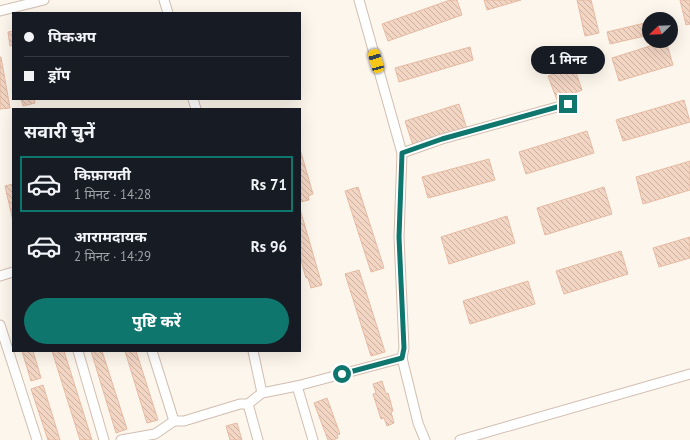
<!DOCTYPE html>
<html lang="hi">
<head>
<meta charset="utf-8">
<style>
  body { margin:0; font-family:"PT Sans","Noto Sans Devanagari",sans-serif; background:#242831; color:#f1f3f6; height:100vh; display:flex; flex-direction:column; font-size:15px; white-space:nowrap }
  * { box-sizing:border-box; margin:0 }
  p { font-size:13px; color:#9ea1a6 }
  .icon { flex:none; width:22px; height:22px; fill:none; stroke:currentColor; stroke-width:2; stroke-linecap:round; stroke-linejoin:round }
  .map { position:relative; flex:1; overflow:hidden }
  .panel { position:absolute; left:12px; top:108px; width:289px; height:244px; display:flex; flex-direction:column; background:#171b24; border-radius:0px; box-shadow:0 4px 16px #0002 }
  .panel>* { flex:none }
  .guide { position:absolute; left:12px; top:12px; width:289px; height:88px; border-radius:0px; box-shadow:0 4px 16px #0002; display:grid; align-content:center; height:88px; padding:0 12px; background:#171b24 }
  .needle { width:26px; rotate:247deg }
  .fabs { position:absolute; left:642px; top:12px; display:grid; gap:8px }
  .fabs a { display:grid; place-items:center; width:36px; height:36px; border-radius:50%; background:#171b24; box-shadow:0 4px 16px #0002; font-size:20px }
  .end { position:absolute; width:18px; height:18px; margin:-9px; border:5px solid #0f766e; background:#fff; box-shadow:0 0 0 2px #fff }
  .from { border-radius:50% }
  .bubble { position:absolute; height:28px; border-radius:14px; background:#171b24; box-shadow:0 4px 16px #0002; font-size:13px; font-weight:700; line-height:28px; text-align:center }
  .car { position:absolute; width:12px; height:24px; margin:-12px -6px; border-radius:5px; box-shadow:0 0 3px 1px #0007; background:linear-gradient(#f5c518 24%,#345 0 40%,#f5c518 0 76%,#345 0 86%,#f5c518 0) }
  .guide b { display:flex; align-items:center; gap:14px; height:38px; font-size:15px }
  .guide b+b { border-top:1px solid #363941 }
  .guide i { width:10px; height:10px; background:#f1f3f6 }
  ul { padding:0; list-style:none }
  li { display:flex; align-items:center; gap:12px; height:56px; margin:0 8px 6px; padding:0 4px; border:2px solid transparent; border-radius:0px }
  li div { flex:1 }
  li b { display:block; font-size:15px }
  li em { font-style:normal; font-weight:700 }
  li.active { border-color:#0f766e }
  li>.icon { width:36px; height:36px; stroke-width:1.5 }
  h2 { padding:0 12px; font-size:18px; line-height:48px }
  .button { display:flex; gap:8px; margin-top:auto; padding:8px 12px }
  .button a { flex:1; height:46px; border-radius:24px; background:#0f766e; color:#fff; font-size:16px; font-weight:700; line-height:46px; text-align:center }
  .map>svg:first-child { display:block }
  .building { fill:url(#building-back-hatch); stroke:#e6bba3 }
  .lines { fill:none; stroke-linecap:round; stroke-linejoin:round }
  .street-casing { stroke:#d1beb0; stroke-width:11 }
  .street { stroke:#fff; stroke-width:9 }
  .route { stroke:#0f766e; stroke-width:5 }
</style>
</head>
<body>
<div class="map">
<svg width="690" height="440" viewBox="0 0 690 440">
  <defs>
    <pattern id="building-back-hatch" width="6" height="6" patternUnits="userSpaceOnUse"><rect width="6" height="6" fill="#f3d5c3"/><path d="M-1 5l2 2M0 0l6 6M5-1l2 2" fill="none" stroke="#cab0a1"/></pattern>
  </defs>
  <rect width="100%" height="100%" fill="#fdf6ec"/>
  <g class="building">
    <polygon points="450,0 457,0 462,15 388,41 382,24"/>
    <polygon points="484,0 521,0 487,10"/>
    <polygon points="577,0 591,0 599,33 585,36"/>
    <polygon points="680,0 690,0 690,24 686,25"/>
    <polygon points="649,22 649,35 610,44 607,32"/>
    <polygon points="13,31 13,45 10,46 8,32"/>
    <polygon points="666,41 673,65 619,81 612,58"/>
    <polygon points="470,47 473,60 399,82 395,68"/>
    <polygon points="0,57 1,57 10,108 0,109"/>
    <polygon points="574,67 582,90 557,100 548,76"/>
    <polygon points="21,99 34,99 35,103 23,106"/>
    <polygon points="684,100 690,122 623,141 616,120"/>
    <polygon points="459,104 467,129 413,145 405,121"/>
    <polygon points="587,131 594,153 526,174 519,152"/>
    <polygon points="300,149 313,194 308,196 309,200 300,202"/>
    <polygon points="489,159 495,180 428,198 422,177"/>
    <polygon points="690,161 690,190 643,204 636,177"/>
    <polygon points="13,184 13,221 5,186"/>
    <polygon points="358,187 384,268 371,272 345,191"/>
    <polygon points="604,187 612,214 545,235 537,208"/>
    <polygon points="300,209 322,285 311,288 308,278 306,278 300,257"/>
    <polygon points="507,216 515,243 449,264 441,237"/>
    <polygon points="690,237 690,258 659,267 653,248"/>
    <polygon points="621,251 628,274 564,294 556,271"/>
    <polygon points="359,270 385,352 371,356 345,274"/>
    <polygon points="528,281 535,304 470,324 463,301"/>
    <polygon points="22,351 33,351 41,378 31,381"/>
    <polygon points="52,351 64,351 92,440 80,440"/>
    <polygon points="91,351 102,351 127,429 116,433"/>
    <polygon points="125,351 136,351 158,420 147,423"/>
    <polygon points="382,381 386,394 388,393 393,411 391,412 394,423 387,426 384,418 381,419 373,394 376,393 373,384"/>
    <polygon points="43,385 60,440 48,440 31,389"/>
    <polygon points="327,398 340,434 337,435 338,438 333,440 328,440 314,403"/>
    <polygon points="237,423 242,440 230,440 226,426"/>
  </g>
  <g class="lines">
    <defs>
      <g id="street">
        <polyline points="164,0 168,13"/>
        <polyline points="359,0 402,153 399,237 404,348 402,358 418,423 425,440"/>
        <polyline points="0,11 44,0"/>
        <polyline points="193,99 196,109"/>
        <polyline points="402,153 442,139 568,104"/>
        <polyline points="0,276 13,272"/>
        <polyline points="0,325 37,440"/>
        <polyline points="78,351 104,440"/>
        <polyline points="152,351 174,421"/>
        <polyline points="253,351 262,393"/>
        <polyline points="297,386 313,440"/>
        <polyline points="248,404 258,440"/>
        <polyline points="121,440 155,434 174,421 184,421 240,404 248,404 262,393 297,386 402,358"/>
        <polyline points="460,440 690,374"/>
      </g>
    </defs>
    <use href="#street" class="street-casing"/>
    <use href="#street" class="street"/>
  </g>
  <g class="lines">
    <polyline class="route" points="342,374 402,358 404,348 399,237 402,153 442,139 568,104"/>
  </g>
</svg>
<div class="fabs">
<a><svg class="needle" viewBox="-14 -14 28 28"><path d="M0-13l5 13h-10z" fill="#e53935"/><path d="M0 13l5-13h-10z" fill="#9ea1a6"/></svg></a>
</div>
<i class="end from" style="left:342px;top:374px"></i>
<i class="end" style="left:568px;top:104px"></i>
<div class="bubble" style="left:531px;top:46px;width:74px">1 मिनट</div>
<i class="car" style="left:376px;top:61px;rotate:344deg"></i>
<div class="guide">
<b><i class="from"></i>पिकअप</b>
<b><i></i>ड्रॉप</b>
</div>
<section class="panel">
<h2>सवारी चुनें</h2>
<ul>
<li class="active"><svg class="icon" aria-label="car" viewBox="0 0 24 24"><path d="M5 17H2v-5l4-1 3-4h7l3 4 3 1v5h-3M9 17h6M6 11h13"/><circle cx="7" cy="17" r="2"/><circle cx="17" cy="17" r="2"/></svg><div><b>किफ़ायती</b><p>1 मिनट · 14:28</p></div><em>Rs 71</em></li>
<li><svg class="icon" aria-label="car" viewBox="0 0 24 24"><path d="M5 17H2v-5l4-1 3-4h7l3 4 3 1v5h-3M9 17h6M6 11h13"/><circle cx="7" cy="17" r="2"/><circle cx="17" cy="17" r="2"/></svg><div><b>आरामदायक</b><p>2 मिनट · 14:29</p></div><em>Rs 96</em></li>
</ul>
<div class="button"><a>पुष्टि करें</a></div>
</section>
</div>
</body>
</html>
